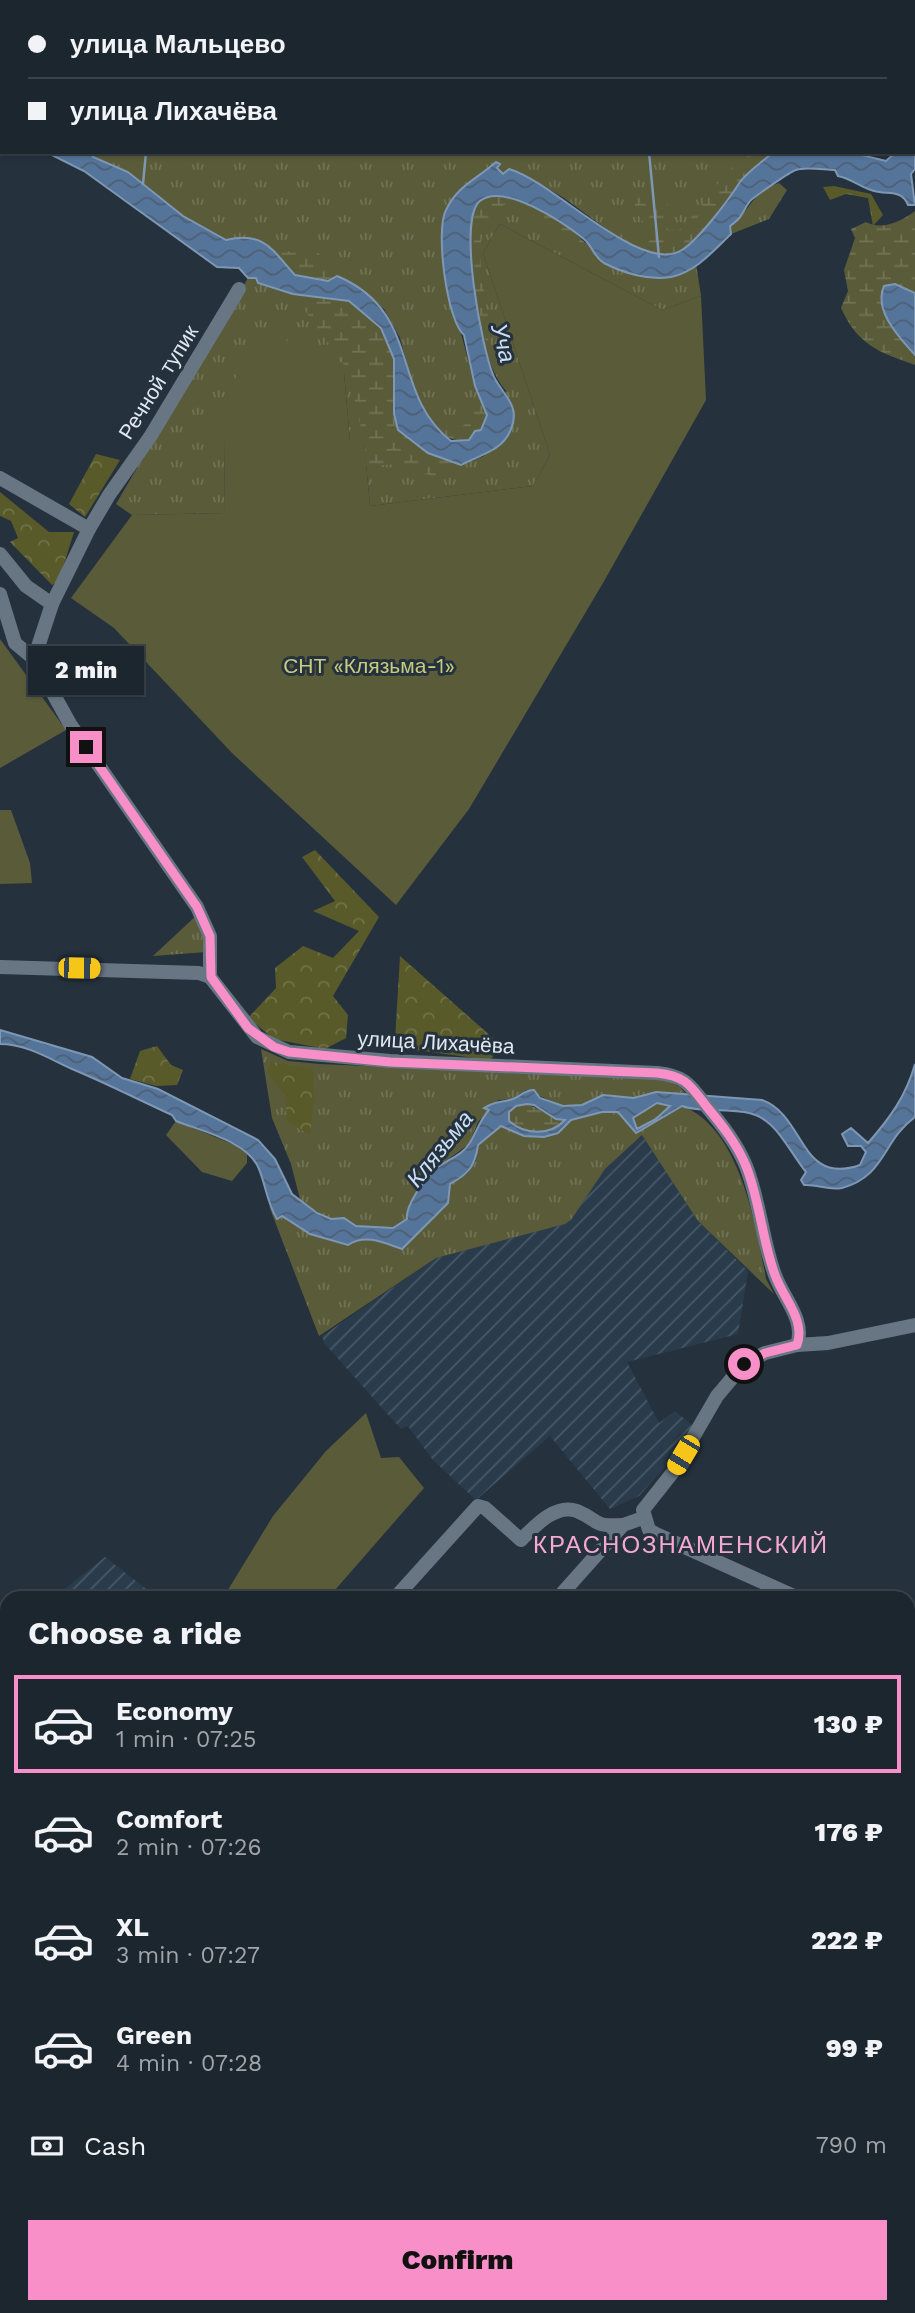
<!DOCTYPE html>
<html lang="en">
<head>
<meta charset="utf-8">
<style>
  body { margin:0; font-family:"Work Sans",sans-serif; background:#252e36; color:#f1f3f6; height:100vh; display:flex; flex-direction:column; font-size:26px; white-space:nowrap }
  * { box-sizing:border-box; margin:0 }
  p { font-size:23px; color:#a0a5aa }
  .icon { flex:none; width:38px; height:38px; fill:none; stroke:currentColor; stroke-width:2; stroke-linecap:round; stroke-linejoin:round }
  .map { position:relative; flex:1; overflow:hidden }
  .side { position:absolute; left:0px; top:1591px; width:915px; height:723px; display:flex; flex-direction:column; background:#1c262e; border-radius:21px 21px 0 0; box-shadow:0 2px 5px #0004,0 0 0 2px #3a434a }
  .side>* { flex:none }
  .top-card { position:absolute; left:0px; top:0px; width:915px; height:154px; box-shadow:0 2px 5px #0004,0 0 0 2px #3a434a; display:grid; align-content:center; height:154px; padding:0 28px; background:#1c262e }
  .end { position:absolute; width:32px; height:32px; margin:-16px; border:9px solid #f98fc9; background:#111; box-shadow:0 0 0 4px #111 }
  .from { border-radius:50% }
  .bubble { position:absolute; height:49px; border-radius:0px; background:#1c262e; box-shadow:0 2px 5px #0004,0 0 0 2px #3a434a; font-size:23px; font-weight:800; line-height:49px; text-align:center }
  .car { position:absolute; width:21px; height:42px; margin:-21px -10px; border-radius:9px; box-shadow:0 0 5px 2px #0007; background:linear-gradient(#f5c518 24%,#345 0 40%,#f5c518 0 76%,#345 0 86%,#f5c518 0) }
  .top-card b { display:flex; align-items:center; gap:24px; height:66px; font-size:26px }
  .top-card b+b { border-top:2px solid #3a434a }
  .top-card i { width:18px; height:18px; background:#f1f3f6 }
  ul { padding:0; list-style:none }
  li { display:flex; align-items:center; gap:21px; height:98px; margin:0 14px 10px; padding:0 14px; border:4px solid transparent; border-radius:0px }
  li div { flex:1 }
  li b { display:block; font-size:26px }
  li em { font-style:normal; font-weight:800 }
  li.active { border-color:#f98fc9 }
  li>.icon { width:63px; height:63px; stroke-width:1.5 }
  h2 { padding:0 28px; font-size:32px; line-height:84px }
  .pay { display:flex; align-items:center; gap:18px; height:77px; padding:0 28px; font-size:26px }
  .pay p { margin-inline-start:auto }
  .cta { display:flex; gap:14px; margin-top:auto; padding:14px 28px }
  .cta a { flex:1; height:80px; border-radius:0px; background:#f98fc9; color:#111; font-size:28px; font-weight:800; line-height:80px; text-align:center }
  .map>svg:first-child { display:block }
  .industrial { fill:url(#industrial-furrows) }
  .education { fill:#46332c }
  .grass { fill:url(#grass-tufts) }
  .forest { fill:url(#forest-crowns) }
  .wetland { fill:url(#wetland-marsh) }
  .garden { fill:#5a5c39 }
  .water { fill:url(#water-waves); stroke:#7e97b4; stroke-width:2; fill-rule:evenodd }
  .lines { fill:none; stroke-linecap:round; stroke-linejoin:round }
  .stream { stroke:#7e97b4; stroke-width:2.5 }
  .minor { stroke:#687684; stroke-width:14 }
  .route { stroke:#f98fc9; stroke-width:9 }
  .labels { text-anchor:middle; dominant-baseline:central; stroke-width:6; stroke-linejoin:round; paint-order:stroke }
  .street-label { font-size:21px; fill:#dfe8f0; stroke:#25323e }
  .park-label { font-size:21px; fill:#c7cb7d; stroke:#25323e }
  .water-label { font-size:23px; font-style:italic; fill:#ccdff8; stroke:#25323e }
  .quarter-label { font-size:24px; letter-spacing:2px; fill:#f4a9d0; stroke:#25323e }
</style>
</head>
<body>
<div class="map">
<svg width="915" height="2313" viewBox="0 0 915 2313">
  <defs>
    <pattern id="industrial-furrows" width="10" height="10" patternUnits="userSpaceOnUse" patternTransform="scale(1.75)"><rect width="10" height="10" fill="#2a3c4c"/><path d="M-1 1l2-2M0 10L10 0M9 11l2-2" fill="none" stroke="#485866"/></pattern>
    <pattern id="grass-tufts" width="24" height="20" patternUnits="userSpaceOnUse" patternTransform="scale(1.75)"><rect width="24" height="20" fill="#5a5c39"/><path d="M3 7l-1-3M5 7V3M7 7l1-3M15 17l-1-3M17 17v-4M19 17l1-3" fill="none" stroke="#717356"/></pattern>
    <pattern id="forest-crowns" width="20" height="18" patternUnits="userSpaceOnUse" patternTransform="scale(1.75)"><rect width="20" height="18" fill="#595a29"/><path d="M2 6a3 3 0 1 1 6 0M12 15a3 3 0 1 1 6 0" fill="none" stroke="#707248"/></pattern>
    <pattern id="wetland-marsh" width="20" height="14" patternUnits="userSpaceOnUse" patternTransform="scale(1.75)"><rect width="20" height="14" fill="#5a5c39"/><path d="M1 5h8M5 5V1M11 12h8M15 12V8" fill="none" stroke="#717356"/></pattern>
    <pattern id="water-waves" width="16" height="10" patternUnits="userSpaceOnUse" patternTransform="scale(1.75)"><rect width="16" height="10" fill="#55749a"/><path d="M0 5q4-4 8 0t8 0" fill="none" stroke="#4d5f75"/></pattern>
  </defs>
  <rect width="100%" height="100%" fill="#25323e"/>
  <g class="industrial">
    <polygon points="642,1135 698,1221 748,1271 738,1334 627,1362 659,1423 675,1411 692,1425 676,1455 639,1496 610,1509 550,1436 476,1500 432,1459 408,1426 401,1429 324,1343 322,1336 436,1258 565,1224 571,1220 605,1169"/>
    <polygon points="105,1557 154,1595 153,1598 53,1598"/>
    <polygon points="7,2289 7,2306 100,2307 93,2313 0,2313 0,2296"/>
  </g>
  <polygon class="education" points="7,1917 7,1975 0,1963 0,1928"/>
  <g class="grass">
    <polygon points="0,0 316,0 2,2 0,129"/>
    <polygon points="836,0 915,0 914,122 914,2"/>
    <path d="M91 152H774L738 185 706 227 627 244 564 198 520 172 503 174 496 168 500 164 496 163 473 179 442 227 445 273 475 386 485 406 481 430 439 432 416 398 400 338 384 309 353 283 295 275C274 250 263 231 226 241L183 216 128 172 93 157Z"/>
    <path d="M779 183 787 190 769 219 731 234 730 226C751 211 750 193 779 183Z"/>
    <path d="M507 197 642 276 672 277 696 264 701 296 662 310 500 224 483 253 550 455 533 486 370 506 364 441H350L344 373 224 440 225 513 132 515 116 504 248 278H256L258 283 294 294 349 301 395 394 461 465 484 456 506 391C475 355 473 267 470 219Z"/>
    <polygon points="198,914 203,921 206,952 153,956"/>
    <polygon points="261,1049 288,1061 319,1064 664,1079 680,1087 689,1097 656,1093 634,1098 603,1095 582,1105 563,1106 526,1090 512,1099 498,1100 478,1122 469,1144 432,1171 414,1195 407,1219 393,1228 356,1226 345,1218 331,1219 301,1203 291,1164 272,1118"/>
    <path d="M682 1106C740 1128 756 1225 766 1279L774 1294 698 1221 642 1135 605 1169 571 1220 565 1224 436 1258 319 1336 269 1206 277 1219 282 1216 310 1234 347 1245C364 1234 385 1242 402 1249L450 1184 468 1173 476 1160 478 1145 501 1126 524 1136 558 1133 571 1120 602 1112H618L636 1133Z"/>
  </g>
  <g class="forest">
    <polygon points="834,186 871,194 883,215 873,226 868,198 846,194 830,200 823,187"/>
    <polygon points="96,454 120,460 85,517 69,504"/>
    <polygon points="0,492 49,532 74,532 59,580 52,585 10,542 18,538 11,521 0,516"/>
    <polygon points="315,850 379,917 333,996 348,1015 346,1038 325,1049 274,1039 248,1018 276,988 275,968 303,946 333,958 359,931 313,911 335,901 302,857"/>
    <polygon points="400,956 502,1046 490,1060 400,1048 395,1040"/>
    <polygon points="157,1046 171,1065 183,1070 177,1085 156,1086 130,1079 140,1051"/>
    <polygon points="271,1062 313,1069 314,1100 310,1135 287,1122 285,1095 267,1072"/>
  </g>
  <g class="wetland">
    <path d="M757 152H774L738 185 706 227 680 252 655 256 627 244 611 232 650 231 635 211V201L641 194 667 197 668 230 678 231C703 210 726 161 757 152Z"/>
    <path d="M490 195C534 200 576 226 601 262L573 247 538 218 506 204C455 231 497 313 490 357 482 325 457 232 476 205 479 201 485 198 490 195Z"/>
    <path d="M915 211V293H910L885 315 915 355V365C878 352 858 345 841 308L848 291 844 270 855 238 851 229 866 222C882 231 902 221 915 211Z"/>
    <polygon points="312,248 331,263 337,276 328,281 295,275 279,253"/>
    <path d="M293 294 349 301 381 328 394 359V414L428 453 461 465C435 487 432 473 405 466 393 463 378 465 366 467L364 441 348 370Z"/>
    <path d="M480 396 488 415 481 430 470 440C453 441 445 439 434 425L462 427 469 420Z"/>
    <polygon points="657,1103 670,1106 656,1119 636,1129 633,1118"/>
    <path d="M527 1104 565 1120C550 1135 526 1136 509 1121V1112L516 1106Z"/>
  </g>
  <g class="garden">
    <rect x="317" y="0" width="519" height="2"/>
    <polygon points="500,224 662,310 701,296 706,400 603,583 469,809 396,905 232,753 114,628 71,598 132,515 225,513 224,440 207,426 260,337 273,333 344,373 350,441 364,441 370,506 533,486 550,455 483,253"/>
    <polygon points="0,639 66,730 0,768"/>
    <polygon points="0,810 11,810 30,863 32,883 0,884"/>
    <polygon points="176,1121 235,1145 247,1154 247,1163 232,1181 202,1172 166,1135"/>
    <polygon points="366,1413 381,1458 399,1457 424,1488 328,1598 223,1598 273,1516 326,1451"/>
    <polygon points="0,2046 7,2050 7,2261 0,2267"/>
  </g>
  <g class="water">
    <path d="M915 118V169L911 174 915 205H908C902 189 888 195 874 191 862 188 852 179 838 176L835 170C825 170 805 166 796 170 791 171 754 197 750 201 741 213 745 215 730 226L731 234C714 250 696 272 671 277 650 281 623 273 604 263 595 258 592 246 584 239 564 223 504 182 480 201 457 219 482 351 494 377 503 395 521 406 511 429 503 451 479 455 461 465L428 453 398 430 394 414V359L381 328 349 301 293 294 258 283 256 278H248L239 268 217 267 84 171 48 153 22 152H91L93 157 128 172 183 216 226 240C265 231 272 250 295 275L328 281 337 276C423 312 389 392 451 441L469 440 475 431 481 430 487 415 475 386 464 335C447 321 435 231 446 210 457 186 477 179 496 162L500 164 497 168 503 174 509 169C553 181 641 276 682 250 699 239 727 202 738 185 745 173 763 162 773 152H849L886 161 896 152H914Z"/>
    <path d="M895 284 915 293V355C900 338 873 311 884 286Z"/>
    <path d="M0 1030 92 1057 122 1078 158 1089 258 1140 275 1159 292 1194 317 1213 331 1219 344 1218 356 1226 393 1228 407 1219C405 1206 424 1180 433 1171 444 1160 461 1157 469 1144 477 1132 479 1121 489 1110L484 1108C497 1100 501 1103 513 1099 521 1096 524 1090 534 1090L540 1098 563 1106 582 1105 603 1095 634 1098 656 1092 762 1100C806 1116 799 1186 860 1165L866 1152 861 1146H848L842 1134 851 1128 868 1143C890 1118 906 1096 915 1064V1117C882 1141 886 1176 842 1188 829 1191 817 1184 804 1185L801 1180 806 1172C793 1156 782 1133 766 1121 745 1104 707 1115 682 1106L636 1133 618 1112H602L571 1120 558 1133 544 1137 524 1136 501 1126 478 1145C475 1167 468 1174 450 1184L448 1203 402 1249C385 1243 365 1233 348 1245L310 1234 282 1216 277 1219C267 1203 266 1186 259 1169 248 1141 201 1131 176 1121L172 1115C139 1100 106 1083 72 1069 50 1059 26 1044 0 1044ZM657 1103 670 1106 656 1119 637 1129 633 1118ZM527 1104 534 1105 556 1119 565 1120C550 1136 525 1135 509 1121V1112L516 1106Z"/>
    <polygon points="0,1704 7,1731 7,1865 0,1885"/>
  </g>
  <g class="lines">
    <g class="stream">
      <polyline points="649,152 659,257"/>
      <polyline points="143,184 146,152"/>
    </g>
    <g class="minor">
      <polyline points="0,478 89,529"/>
      <polyline points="0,554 26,586 52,604"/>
      <polyline points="0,594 15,643 34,659 70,724 197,907 210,936 210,977"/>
      <polyline points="34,659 52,604 89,529 109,495 150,437 239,289"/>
      <path d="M0 967 199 973 210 977 257 1037 289 1052 390 1061 657 1073C686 1076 690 1085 707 1107 722 1125 737 1144 746 1166 760 1201 762 1240 775 1275 783 1298 806 1320 797 1345"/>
      <path d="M395 1598 478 1506 485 1508 521 1540C534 1527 555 1503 577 1511 601 1521 591 1527 623 1525"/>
      <polyline points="558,1598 623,1525 643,1518"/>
      <polyline points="798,1598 658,1535 649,1530 643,1510 673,1472 717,1396 744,1364 765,1353 797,1345 828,1343 915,1325"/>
      <polyline points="908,1646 915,1649"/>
      <polyline points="908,1855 915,1852"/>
      <polyline points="908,2002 915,1999"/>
      <polyline points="908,2176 915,2173"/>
      <polyline points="743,2306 747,2313"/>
      <polyline points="54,2313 61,2306"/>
      <polyline points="463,2313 465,2306"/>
    </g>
  </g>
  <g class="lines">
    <path class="route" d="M86 747 197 907 210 936 211 977 248 1028 274 1047 289 1052 390 1062 657 1073C686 1076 690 1085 707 1107 722 1125 737 1144 746 1166 760 1201 762 1240 775 1275 783 1298 806 1320 797 1345L765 1353 744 1364"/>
  </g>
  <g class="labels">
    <g class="street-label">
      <text transform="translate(158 382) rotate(-58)">Речной тупик</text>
      <text transform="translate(436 1042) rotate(3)">улица Лихачёва</text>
    </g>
    <g class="park-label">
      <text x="369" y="665">СНТ «Клязьма-1»</text>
    </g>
    <g class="water-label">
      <text transform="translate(503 343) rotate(75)">Уча</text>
      <text transform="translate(440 1149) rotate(-51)">Клязьма</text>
    </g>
    <g class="quarter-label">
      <text x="681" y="1545">КРАСНОЗНАМЕНСКИЙ</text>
    </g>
  </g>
</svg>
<i class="end from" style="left:744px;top:1364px"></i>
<i class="end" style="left:86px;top:747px"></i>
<div class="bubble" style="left:28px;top:646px;width:116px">2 min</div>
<i class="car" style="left:79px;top:968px;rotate:91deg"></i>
<i class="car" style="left:683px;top:1455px;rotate:211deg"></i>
<div class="top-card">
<b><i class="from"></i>улица Мальцево</b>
<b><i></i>улица Лихачёва</b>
</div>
<section class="side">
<h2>Choose a ride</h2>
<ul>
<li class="active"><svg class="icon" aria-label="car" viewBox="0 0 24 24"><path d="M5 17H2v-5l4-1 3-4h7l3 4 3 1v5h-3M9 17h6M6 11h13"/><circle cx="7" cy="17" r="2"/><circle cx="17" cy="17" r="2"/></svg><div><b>Economy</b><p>1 min · 07:25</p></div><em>130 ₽</em></li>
<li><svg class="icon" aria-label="car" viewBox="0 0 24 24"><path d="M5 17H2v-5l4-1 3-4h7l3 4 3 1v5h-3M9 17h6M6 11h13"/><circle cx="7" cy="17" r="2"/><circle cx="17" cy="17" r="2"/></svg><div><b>Comfort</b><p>2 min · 07:26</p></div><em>176 ₽</em></li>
<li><svg class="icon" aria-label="car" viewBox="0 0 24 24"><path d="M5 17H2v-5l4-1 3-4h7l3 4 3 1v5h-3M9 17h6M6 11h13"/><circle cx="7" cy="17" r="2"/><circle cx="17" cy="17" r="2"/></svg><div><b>XL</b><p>3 min · 07:27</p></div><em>222 ₽</em></li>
<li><svg class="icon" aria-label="car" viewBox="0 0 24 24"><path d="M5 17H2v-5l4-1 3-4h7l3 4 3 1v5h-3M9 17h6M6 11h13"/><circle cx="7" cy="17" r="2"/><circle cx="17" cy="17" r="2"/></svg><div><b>Green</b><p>4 min · 07:28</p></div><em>99 ₽</em></li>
</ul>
<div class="pay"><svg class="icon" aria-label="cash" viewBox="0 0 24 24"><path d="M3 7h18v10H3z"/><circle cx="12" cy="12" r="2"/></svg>Cash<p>790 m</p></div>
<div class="cta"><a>Confirm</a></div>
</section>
</div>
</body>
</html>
